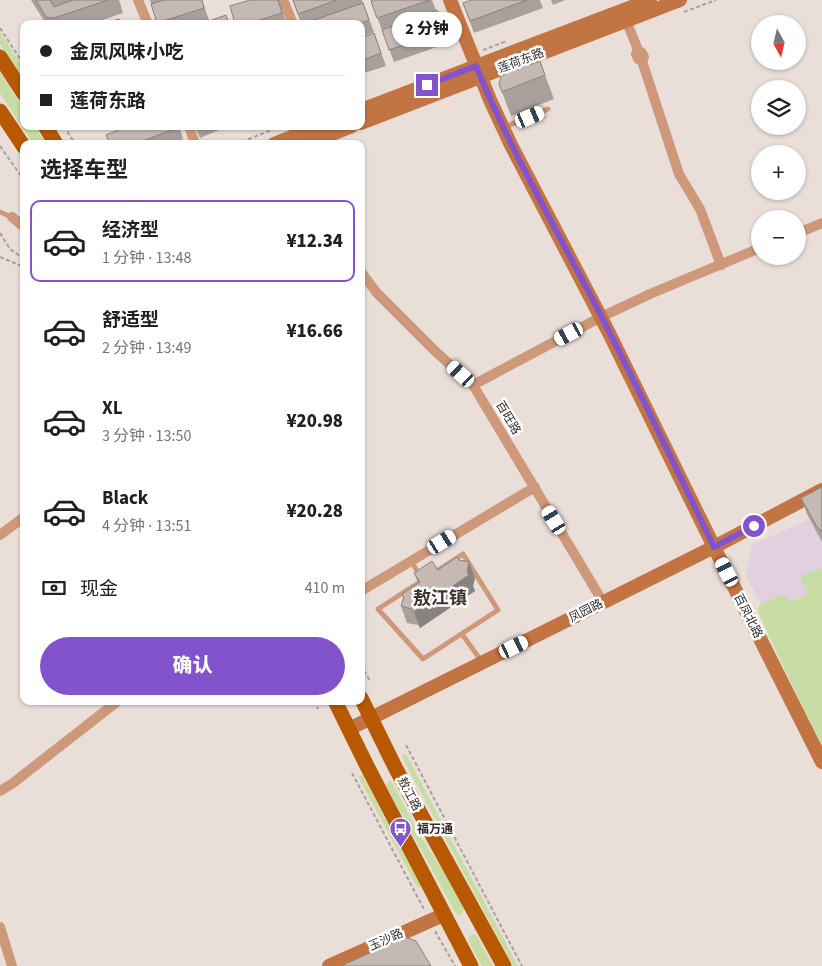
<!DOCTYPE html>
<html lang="zh">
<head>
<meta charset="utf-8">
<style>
  body { margin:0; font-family:"Source Sans 3","Noto Sans SC",sans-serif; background:#f6f6f6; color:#202124; height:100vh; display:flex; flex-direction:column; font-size:19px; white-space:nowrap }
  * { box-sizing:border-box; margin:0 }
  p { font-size:16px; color:#757577 }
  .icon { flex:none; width:28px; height:28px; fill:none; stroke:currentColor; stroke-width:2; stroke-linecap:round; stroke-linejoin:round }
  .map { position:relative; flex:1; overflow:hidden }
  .details { position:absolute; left:20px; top:140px; width:345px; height:565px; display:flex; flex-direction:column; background:#fff; border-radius:10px; box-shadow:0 1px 4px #0004 }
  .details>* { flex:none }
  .guide { position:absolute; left:20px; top:20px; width:345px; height:110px; border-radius:10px; box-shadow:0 1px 4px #0004; display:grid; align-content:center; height:110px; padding:0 20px; background:#fff }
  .needle { width:32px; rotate:172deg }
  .fabs { position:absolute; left:751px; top:15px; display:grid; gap:10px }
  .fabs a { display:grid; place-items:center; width:55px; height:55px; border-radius:50%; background:#fff; box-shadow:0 1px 4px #0004; font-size:25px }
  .end { position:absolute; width:22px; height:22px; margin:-11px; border:6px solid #8353cc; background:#fff; box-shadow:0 0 0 2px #fff }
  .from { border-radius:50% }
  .bubble { position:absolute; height:35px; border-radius:18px; background:#fff; box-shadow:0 1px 4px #0004; font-size:16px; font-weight:800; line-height:35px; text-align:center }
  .car { position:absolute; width:15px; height:30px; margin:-15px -8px; border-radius:6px; box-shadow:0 0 4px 1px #0007; background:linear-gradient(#fff 24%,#345 0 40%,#fff 0 76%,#345 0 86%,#fff 0) }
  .guide b { display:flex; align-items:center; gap:18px; height:48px; font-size:19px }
  .guide b+b { border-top:1px solid #e0e0e0 }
  .guide i { width:12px; height:12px; background:#202124 }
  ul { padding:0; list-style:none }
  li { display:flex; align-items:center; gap:15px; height:82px; margin:0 10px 8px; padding:0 10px; border:2px solid transparent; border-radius:10px }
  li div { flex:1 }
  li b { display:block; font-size:19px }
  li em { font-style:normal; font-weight:800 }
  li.on { border-color:#8353cc }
  li>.icon { width:45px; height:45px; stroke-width:1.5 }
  h2 { padding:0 20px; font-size:22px; line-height:60px }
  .pay { display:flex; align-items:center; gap:12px; height:55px; padding:0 20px; font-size:19px }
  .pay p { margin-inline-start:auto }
  .action { display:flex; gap:10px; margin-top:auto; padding:10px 20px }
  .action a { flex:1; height:58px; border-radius:30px; background:#8353cc; color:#fff; font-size:20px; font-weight:800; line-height:58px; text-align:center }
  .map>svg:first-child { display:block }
  .education { fill:#e2d0e1 }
  .green { fill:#c7dda5 }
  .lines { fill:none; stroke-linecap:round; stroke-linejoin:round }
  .path { stroke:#a9a09c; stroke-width:2; stroke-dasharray:4 2.5; stroke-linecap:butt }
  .lane { stroke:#ce997a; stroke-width:5 }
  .street { stroke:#ce997a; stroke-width:10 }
  .secondary { stroke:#c27543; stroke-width:14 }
  .primary { stroke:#b75802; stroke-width:15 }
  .wall { fill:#a99f9b }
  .shaded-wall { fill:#8a827e }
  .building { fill:#c5b9b4; stroke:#8a827e }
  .route { stroke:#8353cc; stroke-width:6 }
  .labels { text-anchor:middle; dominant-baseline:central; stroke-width:5; stroke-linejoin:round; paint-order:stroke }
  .street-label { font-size:12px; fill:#302c2a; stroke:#fff }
  .poi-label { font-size:12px; font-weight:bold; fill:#302c2a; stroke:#fff; text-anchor:start }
  .district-label { font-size:18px; font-weight:bold; fill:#3c332f; stroke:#fff }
</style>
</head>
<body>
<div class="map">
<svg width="822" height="966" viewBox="0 0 822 966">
  <rect width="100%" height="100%" fill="#eaded8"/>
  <polygon class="education" points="810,519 822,542 822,568 800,576 807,594 789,602 783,594 761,604 746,575 752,545"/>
  <g class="green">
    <polygon points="0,32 24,69 24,82 0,44"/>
    <polygon points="0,72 24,109 24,126 35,126 46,144 33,144 0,93"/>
    <polygon points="822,568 822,750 759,614 758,608 761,604 783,594 790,602 807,594 800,576"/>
    <polygon points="403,753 406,754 518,966 513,966 402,757"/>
    <polygon points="362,775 421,885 420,888 417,887 360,780 359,776"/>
    <polygon points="388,781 390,781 393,784 419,834 447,876 464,908 462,914 458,915 455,912 387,787"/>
    <polygon points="474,934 477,936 493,966 482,966 468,940 470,935"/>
  </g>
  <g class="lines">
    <g class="path">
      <polyline points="684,12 716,0"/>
      <polyline points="0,28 24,65"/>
      <polyline points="483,50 507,41"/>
      <polyline points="64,126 75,144"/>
      <polyline points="236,144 282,126"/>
      <polyline points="0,146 24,180"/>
      <polyline points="0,233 10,249 24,259"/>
      <polyline points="0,257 24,267"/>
      <polyline points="361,665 370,681"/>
      <polyline points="314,701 318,709"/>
      <polyline points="406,745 522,966"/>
      <polyline points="352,773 425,911"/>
      <polyline points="435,931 455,966"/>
    </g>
    <g class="lane">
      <polyline points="505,127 548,109"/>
      <polyline points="0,212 12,217"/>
      <polygon points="463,554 498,610 423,659 378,609"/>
      <polyline points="411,561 420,576"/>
      <polyline points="462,634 482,662"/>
    </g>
    <g class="street">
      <polyline points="138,0 148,24"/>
      <polyline points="283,0 293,24"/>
      <polyline points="626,20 638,50"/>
      <polyline points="642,61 638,59 636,54 638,50 642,53 644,57 642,61 679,174 700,209 721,265"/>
      <polyline points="189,126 195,144"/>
      <polyline points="12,217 24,227"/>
      <polyline points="798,233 822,223"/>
      <polyline points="361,272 377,293 436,352 473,385 603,602"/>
      <polyline points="473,385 601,317 650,294 760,248"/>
      <polyline points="0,535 24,517"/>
      <polyline points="361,591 535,487"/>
      <polyline points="0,791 13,783 118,701"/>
      <polyline points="0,927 12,966"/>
    </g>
    <g class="secondary">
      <polyline points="450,0 490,100 511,145 609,333 714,547 822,762"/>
      <polyline points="361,110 650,0"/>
      <polyline points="361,123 680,0"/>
      <polyline points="274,144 319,126"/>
      <polyline points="307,144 352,126"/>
      <polyline points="349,729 714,547 822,490"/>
      <polyline points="329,966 443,915"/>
    </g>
    <g class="primary">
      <polyline points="0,57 24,94"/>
      <polyline points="0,111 24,147"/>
      <polyline points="45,126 56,144"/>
      <polyline points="361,698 396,769 504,966"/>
      <polyline points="335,701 367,766 471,966"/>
    </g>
  </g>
  <g class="wall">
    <polygon points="31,0 119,0 123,13 91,24 46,24"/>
    <polygon points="150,0 202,0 209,20 198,24 157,24"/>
    <polygon points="279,0 286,24 235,24"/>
    <polygon points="293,0 362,0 374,32 361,37 361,24 301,24"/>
    <polygon points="372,0 432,0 448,43 394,62 371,1"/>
    <polygon points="471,0 540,0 543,8 474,33 463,3"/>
    <polygon points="551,0 565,0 553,5"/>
    <polygon points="374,33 386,66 361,74 361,38"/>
    <polygon points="515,70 545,75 554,99 511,116 499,84"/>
    <polygon points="179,126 183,139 171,144 110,144"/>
    <polygon points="195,126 229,126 200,138"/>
    <polygon points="822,487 822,542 807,514 801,498"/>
    <polygon points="459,560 469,562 475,578 473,586 475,591 420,628 418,625 407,623 401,606 403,598 402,594 418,583 414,573 438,570"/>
  </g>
  <g class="shaded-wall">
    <polygon points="278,0 280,5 286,24 282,13"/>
    <polygon points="469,562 475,578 473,586 475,591 420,628 414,612 467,572"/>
  </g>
  <g class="building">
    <polygon points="36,0 50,0 54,7 73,0 108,0 54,18 46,17"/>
    <polygon points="164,0 202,0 204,8 157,23 151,4"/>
    <polygon points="250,0 278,0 282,13 247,24 235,24 230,6"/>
    <polygon points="293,0 337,0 298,14"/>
    <polygon points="373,0 430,0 377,18 371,1"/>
    <polygon points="471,0 527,0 470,21 463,3"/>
    <polygon points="363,3 369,20 359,24 303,24"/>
    <polygon points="437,10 444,30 389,50 382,30"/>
    <polygon points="226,15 229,24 201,24"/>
    <polygon points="119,19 121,24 102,24"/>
    <polygon points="374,33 381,53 361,61 361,38"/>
    <polygon points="540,61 545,75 502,92 499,84 501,76 505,74 505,72 514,68 515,70"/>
    <polygon points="128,126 179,126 179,127 135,144 110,144 106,135"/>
    <polygon points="822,487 822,531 817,527 801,498"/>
    <polygon points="457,557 459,560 469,562 467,572 469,575 414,612 412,609 401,606 404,597 402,594 420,582 414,573 432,561 438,570"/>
    <polygon points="408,938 416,941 431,966 341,966 401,939"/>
  </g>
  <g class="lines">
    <path class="route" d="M427 85 476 66C510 149 555 227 596 306 637 385 675 466 714 547L754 526"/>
  </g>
  <defs>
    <symbol id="bus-pin" viewBox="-11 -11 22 30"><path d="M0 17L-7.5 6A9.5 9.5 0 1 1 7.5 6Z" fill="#8353cc" stroke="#fff"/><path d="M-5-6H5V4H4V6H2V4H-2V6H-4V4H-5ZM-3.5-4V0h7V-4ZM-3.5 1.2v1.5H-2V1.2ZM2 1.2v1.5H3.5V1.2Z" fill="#fff"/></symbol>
  </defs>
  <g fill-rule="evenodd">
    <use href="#bus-pin" x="388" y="816" width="25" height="34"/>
  </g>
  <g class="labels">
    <g class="street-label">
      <text transform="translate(521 61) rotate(-21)">莲荷东路</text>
      <text transform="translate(508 418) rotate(59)">百旺路</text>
      <text transform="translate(586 611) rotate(-27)">凤园路</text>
      <text transform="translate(748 616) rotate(63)">百凤北路</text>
      <text transform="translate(409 794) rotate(62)">敖江路</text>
      <text transform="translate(386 940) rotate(-24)">玉沙路</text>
    </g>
    <g class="poi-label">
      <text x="417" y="829">福万通</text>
    </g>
    <g class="district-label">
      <text x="440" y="598">敖江镇</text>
    </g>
  </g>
</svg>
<div class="fabs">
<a><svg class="needle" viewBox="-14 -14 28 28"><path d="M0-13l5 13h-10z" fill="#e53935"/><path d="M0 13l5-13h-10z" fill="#757577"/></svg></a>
<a><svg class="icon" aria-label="layers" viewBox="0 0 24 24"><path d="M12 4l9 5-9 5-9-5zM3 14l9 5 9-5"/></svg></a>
<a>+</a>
<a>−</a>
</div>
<i class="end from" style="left:754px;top:526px"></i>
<i class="end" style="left:427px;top:85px"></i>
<div class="bubble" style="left:392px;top:12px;width:70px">2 分钟</div>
<i class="car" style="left:530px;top:117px;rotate:67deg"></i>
<i class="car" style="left:569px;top:334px;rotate:242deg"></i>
<i class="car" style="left:461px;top:374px;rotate:312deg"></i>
<i class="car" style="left:554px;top:520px;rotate:329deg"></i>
<i class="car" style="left:442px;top:542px;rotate:59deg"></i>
<i class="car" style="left:727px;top:572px;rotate:333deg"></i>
<i class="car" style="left:514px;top:647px;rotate:64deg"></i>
<div class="guide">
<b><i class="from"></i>金凤风味小吃</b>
<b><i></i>莲荷东路</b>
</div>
<section class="details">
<h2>选择车型</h2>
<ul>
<li class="on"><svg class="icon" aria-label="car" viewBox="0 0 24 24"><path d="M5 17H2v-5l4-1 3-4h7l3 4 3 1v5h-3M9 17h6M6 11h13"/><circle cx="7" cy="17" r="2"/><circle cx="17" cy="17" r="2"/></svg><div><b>经济型</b><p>1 分钟 · 13:48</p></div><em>¥12.34</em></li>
<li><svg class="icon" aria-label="car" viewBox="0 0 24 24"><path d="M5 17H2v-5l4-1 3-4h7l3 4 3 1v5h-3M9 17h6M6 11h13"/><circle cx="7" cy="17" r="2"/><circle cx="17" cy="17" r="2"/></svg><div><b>舒适型</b><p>2 分钟 · 13:49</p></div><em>¥16.66</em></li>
<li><svg class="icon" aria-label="car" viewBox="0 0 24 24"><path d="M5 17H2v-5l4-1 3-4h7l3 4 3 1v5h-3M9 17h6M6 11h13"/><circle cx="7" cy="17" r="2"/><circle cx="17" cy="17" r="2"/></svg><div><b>XL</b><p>3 分钟 · 13:50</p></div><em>¥20.98</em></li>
<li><svg class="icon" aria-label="car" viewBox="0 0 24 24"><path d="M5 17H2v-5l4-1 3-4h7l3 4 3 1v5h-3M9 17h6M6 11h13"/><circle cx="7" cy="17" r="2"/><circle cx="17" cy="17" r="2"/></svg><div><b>Black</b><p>4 分钟 · 13:51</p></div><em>¥20.28</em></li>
</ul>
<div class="pay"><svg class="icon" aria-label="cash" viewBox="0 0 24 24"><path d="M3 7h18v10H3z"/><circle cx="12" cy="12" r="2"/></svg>现金<p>410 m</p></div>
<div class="action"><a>确认</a></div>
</section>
</div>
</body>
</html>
